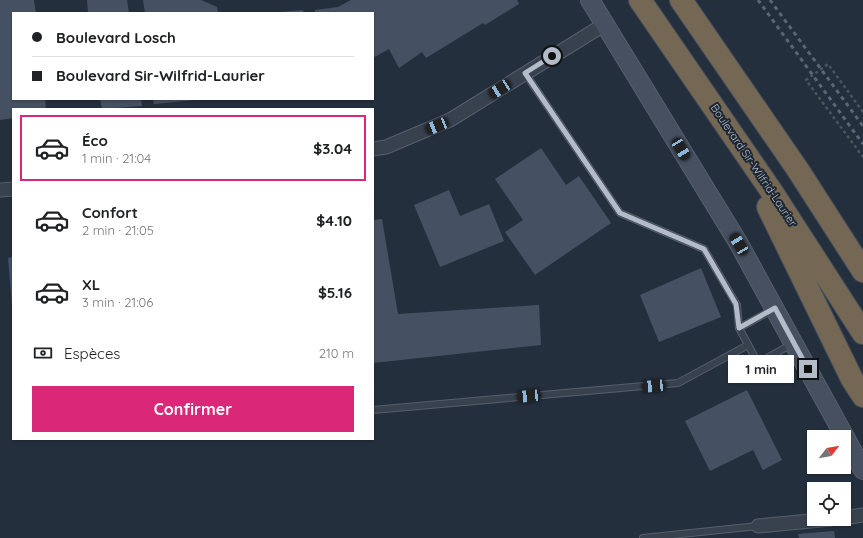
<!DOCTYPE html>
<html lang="fr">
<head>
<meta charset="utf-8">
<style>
  body { margin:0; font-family:Quicksand,sans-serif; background:#f6f6f6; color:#202124; height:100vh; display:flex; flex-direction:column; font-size:15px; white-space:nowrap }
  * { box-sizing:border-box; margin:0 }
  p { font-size:13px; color:#757577 }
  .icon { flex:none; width:22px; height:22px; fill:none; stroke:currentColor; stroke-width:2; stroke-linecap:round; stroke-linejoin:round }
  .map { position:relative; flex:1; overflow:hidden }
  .panel { position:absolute; left:12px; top:108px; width:362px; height:332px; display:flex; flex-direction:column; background:#fff; border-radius:0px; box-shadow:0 1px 3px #0004 }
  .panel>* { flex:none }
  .banner { position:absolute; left:12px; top:12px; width:362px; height:88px; border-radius:0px; box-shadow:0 1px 3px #0004; display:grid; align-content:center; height:88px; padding:0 20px; background:#fff }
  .needle { width:26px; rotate:59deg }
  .buttons { position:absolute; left:807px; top:430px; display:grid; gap:8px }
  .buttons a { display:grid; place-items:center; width:44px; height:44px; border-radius:0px; background:#fff; box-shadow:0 1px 3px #0004; font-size:20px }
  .end { position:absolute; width:18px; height:18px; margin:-9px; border:5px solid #b4bcc9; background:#111; box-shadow:0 0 0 2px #111 }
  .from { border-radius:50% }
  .bubble { position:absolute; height:28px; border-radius:0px; background:#fff; box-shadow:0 1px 3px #0004; font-size:13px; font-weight:700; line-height:28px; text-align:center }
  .car { position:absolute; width:12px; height:24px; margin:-12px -6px; border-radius:5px; box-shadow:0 0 3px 1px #0007; background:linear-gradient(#222 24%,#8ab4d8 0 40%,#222 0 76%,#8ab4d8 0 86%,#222 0) }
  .banner b { display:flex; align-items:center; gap:14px; height:38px; font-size:15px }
  .banner b+b { border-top:1px solid #e0e0e0 }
  .banner i { width:10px; height:10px; background:#202124 }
  ul { padding:7px 0 0; list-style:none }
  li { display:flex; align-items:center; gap:12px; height:66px; margin:0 8px 6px; padding:0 12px; border:2px solid transparent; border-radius:0px }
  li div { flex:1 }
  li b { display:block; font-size:15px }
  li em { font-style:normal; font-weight:700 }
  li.on { border-color:#db2777 }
  li>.icon { width:36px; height:36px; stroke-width:1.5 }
  .pay { display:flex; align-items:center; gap:10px; height:44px; padding:0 20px; font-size:15px }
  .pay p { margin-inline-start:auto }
  .cta { display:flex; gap:8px; margin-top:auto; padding:8px 20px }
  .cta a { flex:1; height:46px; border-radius:0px; background:#db2777; color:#fff; font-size:16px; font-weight:700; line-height:46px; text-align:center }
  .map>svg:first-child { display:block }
  .building { fill:#455162 }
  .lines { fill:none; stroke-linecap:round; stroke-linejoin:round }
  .lane-casing { stroke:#565f6c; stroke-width:8 }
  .street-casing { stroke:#565f6c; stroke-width:15 }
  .secondary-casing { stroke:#565f6c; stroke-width:20 }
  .highway-casing { stroke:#434c59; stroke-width:24 }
  .path { stroke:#44595c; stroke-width:2.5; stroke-dasharray:3 3; stroke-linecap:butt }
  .lane { stroke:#38414e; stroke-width:6 }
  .street { stroke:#38414e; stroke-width:13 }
  .secondary { stroke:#465061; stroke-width:18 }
  .highway { stroke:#746855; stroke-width:22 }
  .rail { stroke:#5a6575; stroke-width:3; stroke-dasharray:4 4; stroke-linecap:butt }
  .route { stroke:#b4bcc9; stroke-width:5 }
  .labels { text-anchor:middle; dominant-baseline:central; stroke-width:4; stroke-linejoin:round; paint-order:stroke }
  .street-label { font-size:11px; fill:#b4bcc9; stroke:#1d2633 }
</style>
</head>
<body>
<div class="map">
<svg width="863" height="538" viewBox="0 0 863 538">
  <rect width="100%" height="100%" fill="#242f3e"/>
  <g class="building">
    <polygon points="0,0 34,0 36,13 13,13 13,99 45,99 46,109 13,109 13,118 0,120"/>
    <polygon points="87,0 127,0 129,13 88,13"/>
    <polygon points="143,0 201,0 217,7 218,13 145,13"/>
    <polygon points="351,0 517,0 519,4 485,25 483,23 426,58 422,52 399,68 389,49 373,58 373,13 315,13 315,10 338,7"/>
    <polygon points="303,10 304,13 279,13 279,12"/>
    <polygon points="100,99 141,99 142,106 102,109"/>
    <polygon points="153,99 196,99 196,100 154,104"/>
    <polygon points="541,148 566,185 579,176 611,223 535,275 505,232 523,220 495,179"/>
    <polygon points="449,190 460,216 489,204 504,241 440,267 414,205"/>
    <polygon points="382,219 398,314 539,305 541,345 373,363 373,220"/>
    <polygon points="13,257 13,306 12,306 8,258"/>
    <polygon points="701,268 721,317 659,342 640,295"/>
    <polygon points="747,390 782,460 763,470 753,450 710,471 685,421"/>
    <polygon points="834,531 835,538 799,538 798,534"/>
  </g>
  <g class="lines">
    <defs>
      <g id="lane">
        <polyline points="525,73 620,213 704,249 737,305 739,328"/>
        <polyline points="774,309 739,328 758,363 792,344"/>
        <polyline points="373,410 678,383 748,345"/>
        <polyline points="643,538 758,526"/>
      </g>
      <g id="street">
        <polyline points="373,149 386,147 450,120 605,24"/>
        <polyline points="0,190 13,189"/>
        <polyline points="844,518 863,515"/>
        <polyline points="758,526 831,519"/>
      </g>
      <polyline id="secondary" points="590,0 739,244 863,470"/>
      <g id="highway">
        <polyline points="640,0 772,192 863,333"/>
        <polyline points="681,0 798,170 863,271"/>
        <polyline points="768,207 852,379 863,396"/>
      </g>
    </defs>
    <use href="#lane" class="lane-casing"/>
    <use href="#street" class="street-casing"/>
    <use href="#secondary" class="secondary-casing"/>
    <use href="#highway" class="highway-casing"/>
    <polyline class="path" points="863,112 828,64 806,80 863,157"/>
    <use href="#lane" class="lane"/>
    <use href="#street" class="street"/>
    <use href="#secondary" class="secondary"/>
    <use href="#highway" class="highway"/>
    <g class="rail">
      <polyline points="758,0 863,144"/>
      <polyline points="770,0 863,126"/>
    </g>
  </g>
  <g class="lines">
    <polyline class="route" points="552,56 525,73 620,213 704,249 736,304 739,328 775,308 808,369"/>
  </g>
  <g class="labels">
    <g class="street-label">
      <text transform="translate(754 165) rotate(56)">Boulevard Sir-Wilfrid-Laurier</text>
    </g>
  </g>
</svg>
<div class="buttons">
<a><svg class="needle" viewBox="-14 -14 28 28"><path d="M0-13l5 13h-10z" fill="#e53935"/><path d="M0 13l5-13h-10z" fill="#757577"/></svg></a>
<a><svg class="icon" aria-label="locate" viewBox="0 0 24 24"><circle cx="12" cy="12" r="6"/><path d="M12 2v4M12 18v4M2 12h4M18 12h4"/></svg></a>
</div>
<i class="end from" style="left:552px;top:56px"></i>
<i class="end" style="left:808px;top:369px"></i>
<div class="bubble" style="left:728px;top:355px;width:66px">1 min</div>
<i class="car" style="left:500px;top:89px;rotate:237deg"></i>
<i class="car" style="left:437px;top:126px;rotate:248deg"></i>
<i class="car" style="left:681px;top:149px;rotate:149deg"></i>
<i class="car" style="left:739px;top:244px;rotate:329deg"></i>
<i class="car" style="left:654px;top:386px;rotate:265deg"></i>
<i class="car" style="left:529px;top:396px;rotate:265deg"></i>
<div class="banner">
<b><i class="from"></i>Boulevard Losch</b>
<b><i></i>Boulevard Sir-Wilfrid-Laurier</b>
</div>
<section class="panel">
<ul>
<li class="on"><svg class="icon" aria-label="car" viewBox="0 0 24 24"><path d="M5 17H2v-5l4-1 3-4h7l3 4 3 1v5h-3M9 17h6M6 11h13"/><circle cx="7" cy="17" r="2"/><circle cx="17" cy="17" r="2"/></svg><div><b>Éco</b><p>1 min · 21:04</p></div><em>$3.04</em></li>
<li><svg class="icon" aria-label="car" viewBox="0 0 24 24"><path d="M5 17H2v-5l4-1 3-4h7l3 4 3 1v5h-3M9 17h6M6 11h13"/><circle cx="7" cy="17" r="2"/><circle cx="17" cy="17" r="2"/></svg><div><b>Confort</b><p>2 min · 21:05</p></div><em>$4.10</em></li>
<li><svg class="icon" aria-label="car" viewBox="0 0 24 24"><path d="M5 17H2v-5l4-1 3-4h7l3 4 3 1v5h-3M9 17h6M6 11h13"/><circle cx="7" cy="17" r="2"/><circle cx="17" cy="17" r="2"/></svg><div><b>XL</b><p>3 min · 21:06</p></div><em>$5.16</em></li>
</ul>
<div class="pay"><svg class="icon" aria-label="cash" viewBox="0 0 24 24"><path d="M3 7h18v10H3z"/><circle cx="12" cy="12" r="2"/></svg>Espèces<p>210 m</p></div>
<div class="cta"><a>Confirmer</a></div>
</section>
</div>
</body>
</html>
